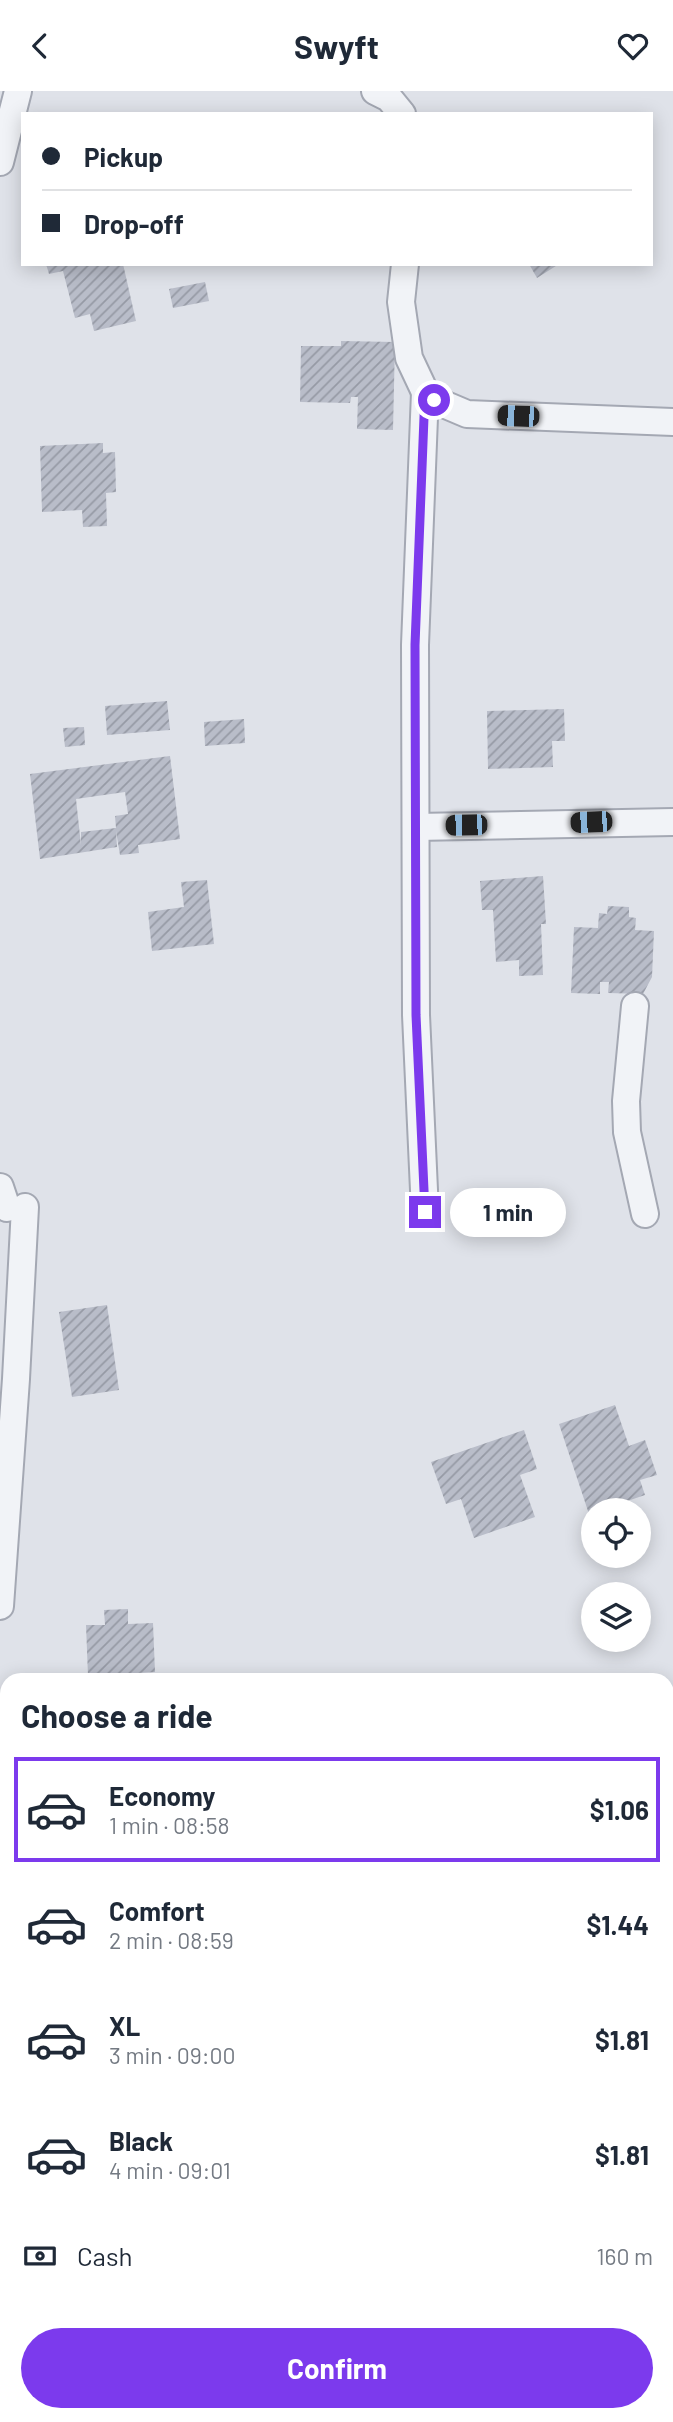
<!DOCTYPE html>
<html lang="en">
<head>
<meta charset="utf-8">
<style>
  body { margin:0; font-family:Barlow,sans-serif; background:#f6f6f7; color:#1f2937; height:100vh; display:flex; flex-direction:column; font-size:26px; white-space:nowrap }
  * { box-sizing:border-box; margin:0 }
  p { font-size:23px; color:#747a83 }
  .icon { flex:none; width:38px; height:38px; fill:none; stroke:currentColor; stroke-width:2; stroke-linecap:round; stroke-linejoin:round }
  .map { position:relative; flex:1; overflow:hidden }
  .panel { position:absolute; left:0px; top:1582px; width:674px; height:749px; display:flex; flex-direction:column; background:#fff; border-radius:21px 21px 0 0; box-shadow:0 4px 18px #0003 }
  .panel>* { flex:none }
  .top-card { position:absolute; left:21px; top:21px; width:632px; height:154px; border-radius:0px; box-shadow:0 4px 18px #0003; display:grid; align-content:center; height:154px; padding:0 21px; background:#fff }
  .controls { position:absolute; left:581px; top:1407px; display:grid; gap:14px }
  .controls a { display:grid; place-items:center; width:70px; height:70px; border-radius:50%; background:#fff; box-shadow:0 4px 18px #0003; font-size:35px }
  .end { position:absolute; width:32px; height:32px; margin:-16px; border:9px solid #7c3aed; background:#fff; box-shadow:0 0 0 4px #fff }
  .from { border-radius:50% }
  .bubble { position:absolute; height:49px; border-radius:24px; background:#fff; box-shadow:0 4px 18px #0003; font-size:23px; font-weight:700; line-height:49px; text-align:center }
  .car { position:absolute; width:21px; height:42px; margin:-21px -10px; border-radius:9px; box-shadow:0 0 5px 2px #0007; background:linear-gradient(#222 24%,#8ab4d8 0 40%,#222 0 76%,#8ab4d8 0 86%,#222 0) }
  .top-card b { display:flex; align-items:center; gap:24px; height:66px; font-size:26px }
  .top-card b+b { border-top:2px solid #e0e1e3 }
  .top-card i { width:18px; height:18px; background:#1f2937 }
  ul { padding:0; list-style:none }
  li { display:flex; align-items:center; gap:21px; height:105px; margin:0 14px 10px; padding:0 7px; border:4px solid transparent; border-radius:0px }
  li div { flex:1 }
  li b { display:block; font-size:26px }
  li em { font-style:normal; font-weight:700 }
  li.current { border-color:#7c3aed }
  li>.icon { width:63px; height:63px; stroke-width:1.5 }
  h2 { padding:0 21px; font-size:32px; line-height:84px }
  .pay { display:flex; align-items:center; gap:18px; height:77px; padding:0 21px; font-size:26px }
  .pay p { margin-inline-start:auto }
  .button { display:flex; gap:14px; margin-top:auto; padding:14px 21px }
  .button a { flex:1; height:80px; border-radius:42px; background:#7c3aed; color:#fff; font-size:28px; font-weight:700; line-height:80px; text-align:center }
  header { display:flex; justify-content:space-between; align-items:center; height:91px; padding:0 21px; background:#fff; font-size:32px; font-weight:700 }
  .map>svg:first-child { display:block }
  .building { fill:url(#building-hatch); fill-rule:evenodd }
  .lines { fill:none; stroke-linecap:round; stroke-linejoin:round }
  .minor-casing { stroke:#a4a8b3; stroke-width:30 }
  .minor { stroke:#f1f3f7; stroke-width:26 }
  .route { stroke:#7c3aed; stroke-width:9 }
</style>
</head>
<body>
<header><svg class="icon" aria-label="back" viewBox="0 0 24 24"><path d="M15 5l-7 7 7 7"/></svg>Swyft<svg class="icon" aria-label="heart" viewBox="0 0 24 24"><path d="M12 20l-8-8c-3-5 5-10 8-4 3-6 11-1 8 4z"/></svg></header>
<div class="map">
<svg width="673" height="2331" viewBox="0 0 673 2331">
  <defs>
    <pattern id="building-hatch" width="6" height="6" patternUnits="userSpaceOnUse" patternTransform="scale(1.75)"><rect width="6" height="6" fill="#b9bdc9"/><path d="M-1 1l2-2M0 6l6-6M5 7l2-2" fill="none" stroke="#969aa5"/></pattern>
  </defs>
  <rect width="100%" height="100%" fill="#dfe2e9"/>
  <g class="building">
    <polygon points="46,173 123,173 136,230 94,240 90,223 75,227 63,180 49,183"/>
    <polygon points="529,173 559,173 537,187"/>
    <polygon points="205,191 209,210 173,217 169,198"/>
    <polygon points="341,250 395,251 393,339 357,338 358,306 351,306 350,312 300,311 301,255 341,255"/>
    <polygon points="103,352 103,362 115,361 116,401 106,402 107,435 83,436 82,419 42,421 40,355"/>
    <polygon points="167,610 170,639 107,644 105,615"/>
    <polygon points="564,618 565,650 552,650 553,676 488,678 487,620"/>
    <polygon points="244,628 245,652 205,655 204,631"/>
    <polygon points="84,636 85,654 65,656 63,637"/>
    <path d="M170 665 180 748 138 754 139 762 120 764 116 740 117 756 40 768 30 683ZM125 701 128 723 115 725 116 737 81 741V754L76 708Z"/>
    <polygon points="543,785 546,833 541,833 543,884 519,885 519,869 496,871 493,819 482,819 480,790"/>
    <polygon points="207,789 214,853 152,860 148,821 184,816 181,791"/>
    <polygon points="608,815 629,816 629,826 636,827 635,839 654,840 652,886 643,903 608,902 609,891 600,891 600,903 571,902 574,836 598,837 599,822 607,823"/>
    <polygon points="107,1214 119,1299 72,1306 59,1221"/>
    <polygon points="615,1314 629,1355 645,1349 657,1384 640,1389 645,1404 589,1423 559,1333"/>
    <polygon points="524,1339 537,1378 520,1384 535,1426 474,1447 461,1408 446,1413 431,1371"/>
    <polygon points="128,1518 128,1533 153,1532 155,1581 88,1585 86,1534 105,1534 104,1519"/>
  </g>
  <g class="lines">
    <defs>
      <g id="minor">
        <polyline points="375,0 389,7 402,23"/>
        <polyline points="0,71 18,0"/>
        <polyline points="405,173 401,211 409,267 425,301 434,309 467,323 673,331"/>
        <polyline points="416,736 673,731"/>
        <polyline points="635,915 626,1010 627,1041 645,1123"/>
        <polyline points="0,1096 7,1117"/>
        <polyline points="425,1121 416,924 415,554 425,301"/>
        <polyline points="0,1515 16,1288 25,1116"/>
        <polyline points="667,1649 673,1648"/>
        <polyline points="0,1712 7,1713"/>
        <polyline points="667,2020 673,2021"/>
        <polyline points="0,2068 7,2089"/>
        <polyline points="0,2150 7,2149"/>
        <polyline points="52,2324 53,2331"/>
        <polyline points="545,2324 551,2331"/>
      </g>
    </defs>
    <use href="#minor" class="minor-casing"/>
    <use href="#minor" class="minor"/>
  </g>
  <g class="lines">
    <polyline class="route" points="425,1121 416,924 415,554 425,301 434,309"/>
  </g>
</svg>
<div class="controls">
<a><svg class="icon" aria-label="locate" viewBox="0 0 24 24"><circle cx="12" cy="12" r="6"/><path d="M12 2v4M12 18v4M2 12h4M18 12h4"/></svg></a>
<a><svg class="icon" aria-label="layers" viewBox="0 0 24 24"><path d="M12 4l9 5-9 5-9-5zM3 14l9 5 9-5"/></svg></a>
</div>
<i class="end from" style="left:434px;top:309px"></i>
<i class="end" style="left:425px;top:1121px"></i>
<div class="bubble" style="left:450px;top:1097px;width:116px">1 min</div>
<i class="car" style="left:518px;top:325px;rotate:272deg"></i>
<i class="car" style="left:591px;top:731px;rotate:268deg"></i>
<i class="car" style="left:466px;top:734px;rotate:269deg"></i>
<div class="top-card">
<b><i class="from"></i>Pickup</b>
<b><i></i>Drop-off</b>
</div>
<section class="panel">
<h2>Choose a ride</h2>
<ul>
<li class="current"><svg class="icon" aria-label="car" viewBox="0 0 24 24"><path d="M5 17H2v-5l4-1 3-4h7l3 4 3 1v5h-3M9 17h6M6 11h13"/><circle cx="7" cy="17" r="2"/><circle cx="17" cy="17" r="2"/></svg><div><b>Economy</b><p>1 min · 08:58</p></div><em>$1.06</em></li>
<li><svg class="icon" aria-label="car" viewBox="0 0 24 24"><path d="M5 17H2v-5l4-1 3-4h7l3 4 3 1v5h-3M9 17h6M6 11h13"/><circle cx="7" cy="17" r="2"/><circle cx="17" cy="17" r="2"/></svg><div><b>Comfort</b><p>2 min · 08:59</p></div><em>$1.44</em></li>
<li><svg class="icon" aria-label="car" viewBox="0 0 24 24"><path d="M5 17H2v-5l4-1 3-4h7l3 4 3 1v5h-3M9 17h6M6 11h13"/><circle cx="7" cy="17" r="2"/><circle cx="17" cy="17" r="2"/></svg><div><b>XL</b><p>3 min · 09:00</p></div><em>$1.81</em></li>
<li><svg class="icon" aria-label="car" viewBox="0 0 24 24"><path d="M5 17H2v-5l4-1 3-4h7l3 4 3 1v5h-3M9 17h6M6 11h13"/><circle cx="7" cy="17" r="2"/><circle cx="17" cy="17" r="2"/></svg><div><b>Black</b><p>4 min · 09:01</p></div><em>$1.81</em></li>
</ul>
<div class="pay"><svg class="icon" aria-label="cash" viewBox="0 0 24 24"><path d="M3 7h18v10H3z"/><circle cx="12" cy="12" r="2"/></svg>Cash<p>160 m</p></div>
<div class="button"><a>Confirm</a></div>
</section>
</div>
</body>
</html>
